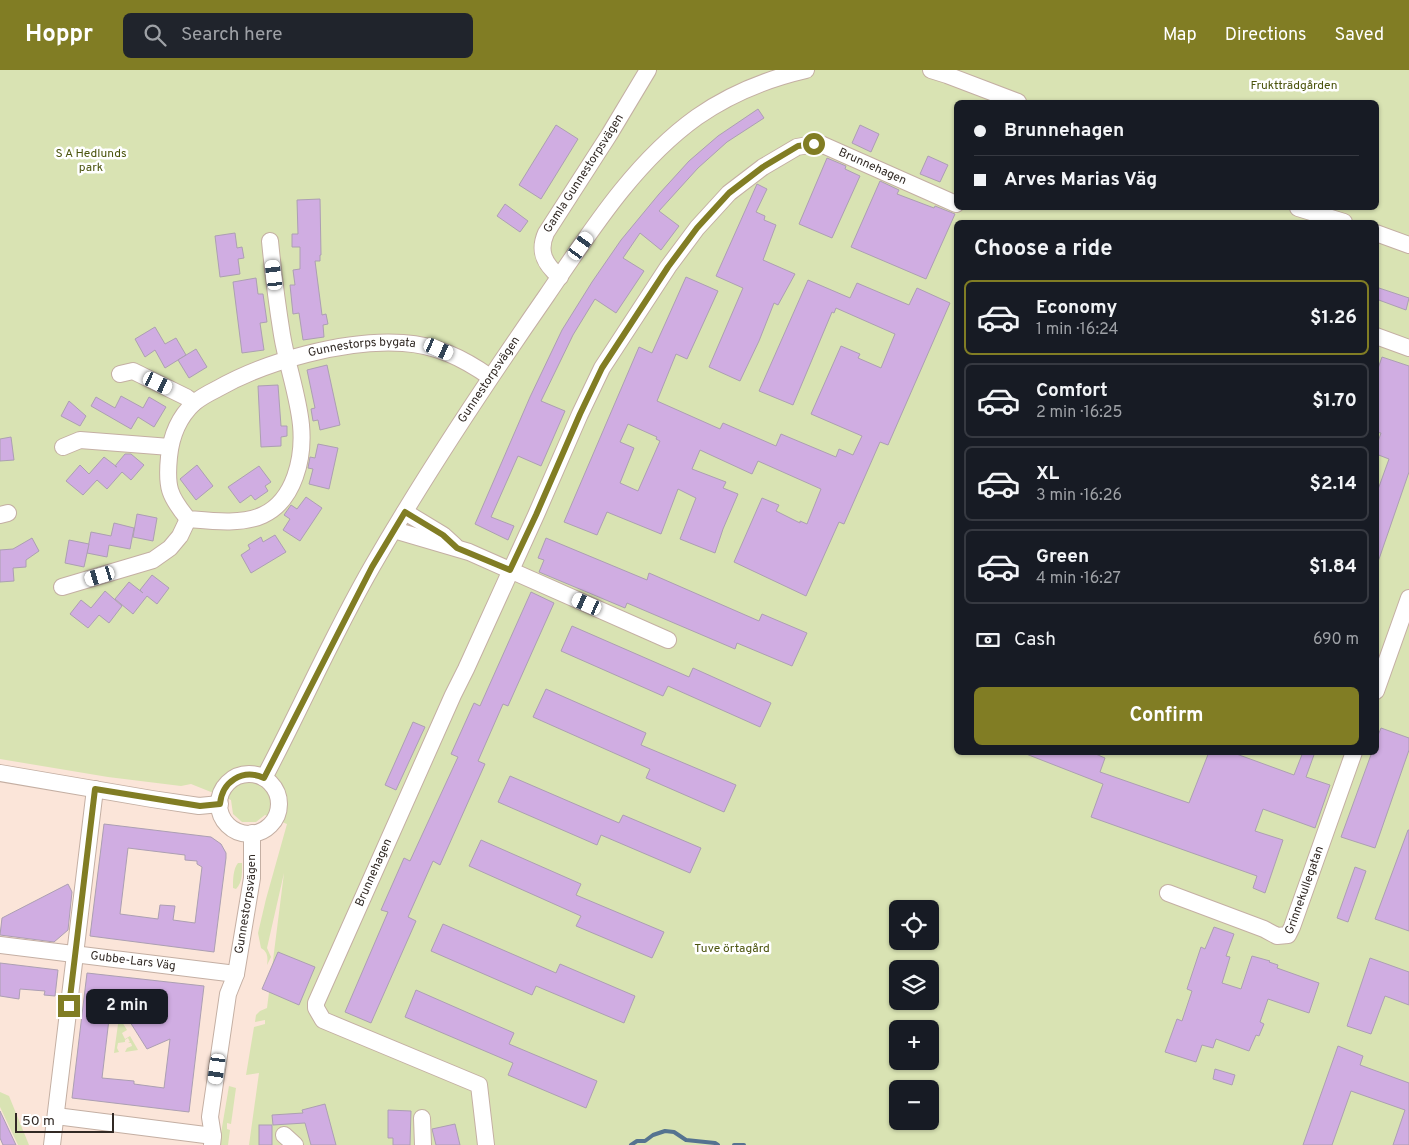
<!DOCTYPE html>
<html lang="en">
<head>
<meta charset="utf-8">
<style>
  body { margin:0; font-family:Overpass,sans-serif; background:#20242c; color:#f1f3f6; height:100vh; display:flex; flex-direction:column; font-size:19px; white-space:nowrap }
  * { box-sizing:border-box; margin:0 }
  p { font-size:16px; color:#9ea1a6 }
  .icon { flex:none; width:28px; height:28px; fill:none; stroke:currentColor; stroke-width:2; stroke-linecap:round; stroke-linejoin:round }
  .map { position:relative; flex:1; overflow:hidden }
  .sheet { position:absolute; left:954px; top:150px; width:425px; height:535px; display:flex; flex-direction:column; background:#171b24; border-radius:8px; box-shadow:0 1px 4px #0004 }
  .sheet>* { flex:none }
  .top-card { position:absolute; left:954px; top:30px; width:425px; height:110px; border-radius:8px; box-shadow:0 1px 4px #0004; display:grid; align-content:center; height:110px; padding:0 20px; background:#171b24 }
  .controls { position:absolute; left:889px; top:830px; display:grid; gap:10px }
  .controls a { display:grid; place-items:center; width:50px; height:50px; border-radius:8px; background:#171b24; box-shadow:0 1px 4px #0004; font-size:25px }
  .scale { position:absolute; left:15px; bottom:12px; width:99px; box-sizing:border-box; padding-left:5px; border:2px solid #312924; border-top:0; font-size:14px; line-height:18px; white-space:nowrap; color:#312924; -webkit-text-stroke:4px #fff; paint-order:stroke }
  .end { position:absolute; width:22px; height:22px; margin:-11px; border:6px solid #817d24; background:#fff; box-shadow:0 0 0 2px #fff }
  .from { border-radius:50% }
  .bubble { position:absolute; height:35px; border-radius:8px; background:#171b24; box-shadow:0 1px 4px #0004; font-size:16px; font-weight:700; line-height:35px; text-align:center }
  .car { position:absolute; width:15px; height:30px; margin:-15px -8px; border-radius:6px; box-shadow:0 0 4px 1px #0007; background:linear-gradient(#fff 24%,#345 0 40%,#fff 0 76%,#345 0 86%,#fff 0) }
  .top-card b { display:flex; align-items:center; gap:18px; height:48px; font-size:19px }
  .top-card b+b { border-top:1px solid #363941 }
  .top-card i { width:12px; height:12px; background:#f1f3f6 }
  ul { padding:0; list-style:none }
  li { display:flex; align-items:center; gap:15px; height:75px; margin:0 10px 8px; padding:0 10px; border:2px solid #363941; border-radius:8px }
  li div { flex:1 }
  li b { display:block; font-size:19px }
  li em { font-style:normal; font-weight:700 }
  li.active { border-color:#817d24 }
  li>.icon { width:45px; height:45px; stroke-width:1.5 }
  h2 { padding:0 20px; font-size:22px; line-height:60px }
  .pay { display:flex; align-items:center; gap:12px; height:55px; padding:0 20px; font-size:19px }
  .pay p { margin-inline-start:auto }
  .button { display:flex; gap:10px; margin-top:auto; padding:10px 20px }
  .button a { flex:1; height:58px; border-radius:8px; background:#817d24; color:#fff; font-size:20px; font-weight:700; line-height:58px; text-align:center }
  header { display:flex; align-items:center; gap:30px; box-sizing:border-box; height:70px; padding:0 25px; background:#817d24; color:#fff }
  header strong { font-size:24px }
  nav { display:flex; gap:28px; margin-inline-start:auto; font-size:18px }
  .search { width:350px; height:45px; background:#20242c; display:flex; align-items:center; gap:12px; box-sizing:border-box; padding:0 18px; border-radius:8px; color:#9ea1a6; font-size:19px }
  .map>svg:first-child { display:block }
  .green { fill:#d9e3b3; fill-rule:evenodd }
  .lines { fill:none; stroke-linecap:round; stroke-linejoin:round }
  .stream { stroke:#557390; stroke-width:4 }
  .building { fill:#d0ade2; stroke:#ac9fb2; fill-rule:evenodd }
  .minor-casing { stroke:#c4afa3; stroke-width:18 }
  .minor { stroke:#fff; stroke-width:16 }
  .route { stroke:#817d24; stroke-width:6 }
  .labels { text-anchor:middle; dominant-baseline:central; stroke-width:5; stroke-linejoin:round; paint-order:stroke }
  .park-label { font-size:12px; fill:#4b540d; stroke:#fff }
  .street-label { font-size:12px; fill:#312924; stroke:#fff }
</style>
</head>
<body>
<header>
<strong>Hoppr</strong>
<div class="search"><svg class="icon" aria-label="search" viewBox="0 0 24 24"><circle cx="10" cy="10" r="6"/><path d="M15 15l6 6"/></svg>Search here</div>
<nav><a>Map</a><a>Directions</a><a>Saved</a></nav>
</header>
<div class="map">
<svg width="1409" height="1075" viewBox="0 0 1409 1075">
  <rect width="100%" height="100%" fill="#fbe5d9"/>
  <g class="green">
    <path d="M0 0H1409V1075H249L259 1003 246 1005 254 957 265 954V950L255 952 256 945 260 941 267 938 284 803 267 878 271 887 267 895C268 888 268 882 261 878L258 863 266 829 287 754 265 745 256 752H242L233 744 231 730 191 714 181 716 108 707 0 689ZM956 32H1376V138H956ZM956 152H1376V682H956ZM898 839H930V871H898ZM898 899H930V931H898ZM898 959H930V991H898ZM898 1019H930V1051H898Z"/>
    <path d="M238 793H242C242 802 243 812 236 819L233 818C233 810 233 799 238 793Z"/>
    <polygon points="119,947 127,960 122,963 125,969 130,966 138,980 125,982 127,978 132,976 131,973 128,973 130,972 128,968 125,970 125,972 118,973 117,978 119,982 114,983"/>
    <polygon points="229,1016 236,1018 231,1054 227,1053 227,1059 230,1060 228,1075 219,1075"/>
    <polygon points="0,1022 9,1026 29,1075 18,1075 0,1037"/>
  </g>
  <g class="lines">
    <g class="stream">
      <polyline points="631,1075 637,1071 645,1071 653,1065 665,1061 674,1062 686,1070 715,1073 718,1075"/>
      <polyline points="734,1075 744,1075"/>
    </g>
  </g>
  <g class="building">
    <polygon points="758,39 764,48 727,72 698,98 659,141 679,156 661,180 640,163 623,188 644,201 616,243 595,229 573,265 541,331 565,341 541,396 518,386 491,447 514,456 508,470 475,454 530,327 562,260 592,212 621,170 659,124 689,91 718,66"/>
    <polygon points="556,55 578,69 541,129 519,115"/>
    <polygon points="860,55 879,64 871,82 852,73"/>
    <polygon points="928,86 948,95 940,112 920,104"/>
    <polygon points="827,88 846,96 845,99 860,106 832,168 799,154"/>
    <polygon points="880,111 899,120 897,124 934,138 935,136 955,144 926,209 851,177"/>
    <polygon points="757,114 767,119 756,142 765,146 764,150 776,155 763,190 795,204 778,235 774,233 759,271 740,311 709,297 743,218 716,206"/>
    <polygon points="320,129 321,185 320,185 320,191 315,191 322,245 326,244 328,254 323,255 324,267 303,270 299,243 293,244 290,215 295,215 293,200 300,199 300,177 292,177 292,164 298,164 297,130"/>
    <polygon points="505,134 528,151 520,162 497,146"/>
    <polygon points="235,163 237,178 242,177 244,188 238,189 240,204 220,207 215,166"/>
    <path d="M686 207 718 221 687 289 676 284 657 331 720 359 723 353 776 376 781 364 836 387 839 379 853 385 862 366 811 344 841 276 860 284 858 288 881 298 895 264 836 238 834 243 832 242 793 335 759 321 808 210 850 228 857 213 909 235 917 218 950 233 888 375 880 372 844 454 839 452 806 526 734 492 762 428 779 435 776 441 800 453V451L807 454 821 419 758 391 752 404 700 380 692 399 726 412 723 418 738 424 723 459 715 483 680 469 696 428 678 419 661 464 607 442 597 465 564 452 639 277 652 283ZM628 354 657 367 656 369 660 371 638 421 620 413 634 378 620 372Z"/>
    <polygon points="256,208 258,224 263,224 267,252 260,253 264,280 242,283 233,212"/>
    <polygon points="1376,217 1409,228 1406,240 1376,229"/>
    <polygon points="155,257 165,274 176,268 186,285 165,298 155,280 145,287 135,269"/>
    <polygon points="196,279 207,297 189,308 178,290"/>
    <polygon points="1382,287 1409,296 1409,402 1378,492 1376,492 1376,425 1389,389 1376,384 1376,377 1381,363 1376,362 1376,304"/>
    <polygon points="327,295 340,355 320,360 318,350 313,351 311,339 315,338 307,300"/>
    <polygon points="278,315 281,356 287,356 287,366 281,367 281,376 261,377 258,316"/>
    <polygon points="121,326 143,338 149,327 166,337 154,357 138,347 131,359 91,336 96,327 115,338"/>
    <polygon points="69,331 86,346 80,356 61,346"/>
    <polygon points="11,367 14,390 0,391 0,369"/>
    <polygon points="318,374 338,378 329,419 309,414 313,399 308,398 310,387 315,388"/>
    <polygon points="125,384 131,384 144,395 131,410 122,402 107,419 97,410 83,425 66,411 80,395 89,404 104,387 117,397 115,396"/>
    <polygon points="197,395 213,416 196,430 180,409"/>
    <polygon points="259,396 271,412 265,416 268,421 255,430 251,425 240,433 228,417"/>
    <polygon points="306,427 322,438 300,471 283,460 290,449 284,445 291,435 297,439"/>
    <polygon points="137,444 157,448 153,471 133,467"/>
    <polygon points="114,453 134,458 130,479 109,475 107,487 87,483 91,462 111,466"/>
    <polygon points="275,465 286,482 251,503 241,485 250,479 248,475 261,467 263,472"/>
    <polygon points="32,468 39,481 26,490 26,497 13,498 14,511 0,512 0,480 13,479"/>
    <polygon points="546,468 647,510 649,503 759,551 762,544 807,563 792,596 737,573 735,579 627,533 625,538 539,502 544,490 538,488"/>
    <polygon points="69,470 89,474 84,497 65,493"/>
    <polygon points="152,505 169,518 157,534 147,526 133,544 115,529 129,512 143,523 140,520"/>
    <polygon points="105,521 122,536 109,553 99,545 88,558 70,544 81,530 91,538"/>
    <polygon points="531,522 554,533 508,636 503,634 478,691 485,694 440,795 433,791 408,847 416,851 371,953 345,942 388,842 381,840 404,788 410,791 458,687 451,684 474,633 480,636"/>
    <polygon points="572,556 689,607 693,598 771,633 760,657 668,616 663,626 561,581"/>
    <polygon points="546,619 646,663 641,675 736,715 724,742 646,708 650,699 533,647"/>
    <polygon points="413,652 425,657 396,720 385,715"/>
    <polygon points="1381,658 1409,668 1409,680 1375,778 1341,767 1372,682 1376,682 1376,670"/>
    <polygon points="1021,682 1091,682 1105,688 1100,702 1189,733 1209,682 1231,682 1294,705 1303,682 1315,682 1306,707 1330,715 1315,758 1263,739 1255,761 1283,770 1265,823 1253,818 1257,806 1091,747 1103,714"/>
    <polygon points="510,706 619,753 623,745 701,778 690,803 601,765 597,775 498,732"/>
    <path d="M104 754 211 767 221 774 226 783V788L214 882 90 866ZM128 778 185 785V790L197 791V794L202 797 195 853 173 850 175 836 160 835 158 849 120 844Z"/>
    <polygon points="1408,760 1409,760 1409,861 1375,849"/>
    <polygon points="481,770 581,814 576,825 664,862 652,888 576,856 581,846 469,796"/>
    <polygon points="1355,797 1366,801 1348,852 1337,848"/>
    <polygon points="68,814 72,822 68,860 54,872 0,865 2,848"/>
    <polygon points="443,854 556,903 560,894 635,926 624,953 536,916 532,925 431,881"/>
    <polygon points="1214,857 1234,864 1226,886 1230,887 1222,913 1241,919 1252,886 1270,891 1269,892 1278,895 1277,898 1319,913 1309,943 1268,929 1260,952 1264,954 1259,966 1256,965 1249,981 1216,969 1213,978 1202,975 1196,992 1165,982 1177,949 1182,951 1192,921 1187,919 1201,877 1205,879"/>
    <polygon points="278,882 315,897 299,935 262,919"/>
    <polygon points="1370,888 1409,902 1409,935 1385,926 1371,964 1347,956"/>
    <polygon points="0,893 58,900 55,926 44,925 45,921 20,919 19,929 0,926"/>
    <path d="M87 903 204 916 189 1042 72 1028ZM112 924 117 930 156 935 130 952 147 979 170 969 164 1018 134 1014V1011L102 1008Z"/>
    <polygon points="416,920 514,963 509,974 597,1011 586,1038 508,1005 513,993 405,947"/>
    <polygon points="1338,976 1363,986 1360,995 1409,1013 1409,1075 1393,1075 1405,1040 1351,1021 1332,1075 1303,1075"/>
    <polygon points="1215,999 1235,1005 1232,1015 1213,1009"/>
    <polygon points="325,1034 336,1075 311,1075 305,1053 273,1055 272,1045 303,1043 302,1040"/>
    <polygon points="388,1040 411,1041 410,1075 393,1075 393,1068 388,1068"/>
    <polygon points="0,1041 16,1075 3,1075 0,1068"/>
    <polygon points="455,1054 460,1075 436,1075 432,1059"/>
    <rect x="259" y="1055" width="13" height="20"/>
  </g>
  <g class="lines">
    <defs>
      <g id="minor">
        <polyline points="931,0 947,5 1018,32"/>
        <polyline points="1298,138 1344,152"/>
        <polyline points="1376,163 1409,175"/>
        <path id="s1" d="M270 171C273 202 277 234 282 265 287 295 298 325 301 355 304 387 295 430 263 445 242 455 211 451 188 449 169 426 166 417 169 387 171 367 179 347 194 333 201 327 209 323 217 319 266 291 346 269 403 273 436 275 463 288 490 307"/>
        <path id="s2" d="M560 207C544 194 538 181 546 163L609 65 648 0"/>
        <polyline points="1376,266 1409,278"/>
        <polyline points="120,304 133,301 186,327 194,333"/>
        <polyline points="63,377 80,370 170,377"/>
        <polyline points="405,442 443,465 455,476"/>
        <polyline points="0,445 8,443"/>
        <polyline points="394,460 469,482 668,570"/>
        <polyline points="62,517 153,490 170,478 180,466 188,449"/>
        <polyline points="1376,621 1409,528"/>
        <polyline points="0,703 152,729 199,736 220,734"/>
        <circle cx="249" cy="734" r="30"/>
        <path id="s3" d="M264 708C301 638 333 564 373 495 426 403 486 313 547 225 590 162 634 92 697 47 730 24 767 9 806 0"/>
        <path id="s4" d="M1168 823 1264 859 1277 866 1288 865 1292 857 1354 682"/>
        <path id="s5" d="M0 875 236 904"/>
        <polyline points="56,1046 213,1066"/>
        <polyline points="422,1048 423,1075"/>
        <polyline points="284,1065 295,1075"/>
        <polyline points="52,1075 95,719"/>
        <path id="s6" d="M212 1075 213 1066 210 1047 228 924 236 904 252 808V763"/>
        <path id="s7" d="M486 1075 479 1015 323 950 316 938V933L453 625 466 599 536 445 580 344 602 298 668 197 697 158 729 123 763 97 797 77 814 74 823 75 956 134"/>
      </g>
    </defs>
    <use href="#minor" class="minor-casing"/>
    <use href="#minor" class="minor"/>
  </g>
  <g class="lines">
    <path class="route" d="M69 936 95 719 200 736 220 734C222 712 242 698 264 708L372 497 405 442 443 465 457 478 510 500 536 445 580 344 602 298 668 197 697 158 729 123 763 97 798 76 814 74"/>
  </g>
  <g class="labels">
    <g class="park-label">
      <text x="1294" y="16">Fruktträdgården</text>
      <text x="91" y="84">S A Hedlunds<tspan x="91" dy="14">park</tspan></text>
      <text x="732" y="879">Tuve örtagård</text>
    </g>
    <g class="street-label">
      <text stroke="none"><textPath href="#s7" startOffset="1324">Brunnehagen</textPath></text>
      <text stroke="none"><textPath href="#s2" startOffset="121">Gamla Gunnestorpsvägen</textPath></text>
      <text stroke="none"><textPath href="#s1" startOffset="674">Gunnestorps bygata</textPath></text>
      <text stroke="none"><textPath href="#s3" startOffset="458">Gunnestorpsvägen</textPath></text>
      <text stroke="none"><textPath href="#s7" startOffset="391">Brunnehagen</textPath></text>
      <text stroke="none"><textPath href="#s4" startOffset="176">Grinnekullegatan</textPath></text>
      <text stroke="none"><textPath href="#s6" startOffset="245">Gunnestorpsvägen</textPath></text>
      <text stroke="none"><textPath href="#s5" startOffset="134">Gubbe-Lars Väg</textPath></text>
    </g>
  </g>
</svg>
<div class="controls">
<a><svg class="icon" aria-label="locate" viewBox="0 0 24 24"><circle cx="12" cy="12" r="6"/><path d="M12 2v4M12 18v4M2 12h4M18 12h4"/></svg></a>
<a><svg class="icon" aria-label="layers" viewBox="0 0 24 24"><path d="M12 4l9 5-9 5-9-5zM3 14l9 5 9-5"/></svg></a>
<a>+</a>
<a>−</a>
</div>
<div class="scale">50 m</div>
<i class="end from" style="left:814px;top:74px"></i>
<i class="end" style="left:69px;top:936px"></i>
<div class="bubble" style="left:86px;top:919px;width:82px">2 min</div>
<i class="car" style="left:581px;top:176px;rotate:36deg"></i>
<i class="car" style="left:274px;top:205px;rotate:353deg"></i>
<i class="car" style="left:439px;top:279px;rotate:114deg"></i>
<i class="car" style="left:158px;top:313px;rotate:116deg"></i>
<i class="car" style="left:100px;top:506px;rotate:253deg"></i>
<i class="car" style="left:587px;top:534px;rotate:294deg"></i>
<i class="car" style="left:217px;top:999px;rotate:188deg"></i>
<div class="top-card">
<b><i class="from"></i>Brunnehagen</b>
<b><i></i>Arves Marias Väg</b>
</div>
<section class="sheet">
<h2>Choose a ride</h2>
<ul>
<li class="active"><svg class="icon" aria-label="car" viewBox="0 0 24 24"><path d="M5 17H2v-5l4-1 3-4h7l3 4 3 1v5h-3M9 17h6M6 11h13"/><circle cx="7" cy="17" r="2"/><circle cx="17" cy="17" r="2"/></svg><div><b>Economy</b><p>1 min · 16:24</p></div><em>$1.26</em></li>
<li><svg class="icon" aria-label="car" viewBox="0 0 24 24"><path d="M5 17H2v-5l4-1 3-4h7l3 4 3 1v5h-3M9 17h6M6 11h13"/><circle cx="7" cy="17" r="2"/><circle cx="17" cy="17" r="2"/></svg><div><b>Comfort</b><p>2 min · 16:25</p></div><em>$1.70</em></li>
<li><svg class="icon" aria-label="car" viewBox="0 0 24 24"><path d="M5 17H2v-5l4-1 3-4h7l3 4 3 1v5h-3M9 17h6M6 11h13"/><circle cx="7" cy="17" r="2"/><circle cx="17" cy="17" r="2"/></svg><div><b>XL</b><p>3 min · 16:26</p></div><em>$2.14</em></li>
<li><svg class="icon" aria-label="car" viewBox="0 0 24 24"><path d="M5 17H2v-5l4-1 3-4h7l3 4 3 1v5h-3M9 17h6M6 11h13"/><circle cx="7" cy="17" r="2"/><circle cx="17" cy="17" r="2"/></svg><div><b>Green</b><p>4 min · 16:27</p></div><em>$1.84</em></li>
</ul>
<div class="pay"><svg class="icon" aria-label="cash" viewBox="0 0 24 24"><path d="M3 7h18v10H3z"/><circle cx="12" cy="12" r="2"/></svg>Cash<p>690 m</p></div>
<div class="button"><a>Confirm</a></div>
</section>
</div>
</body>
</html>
